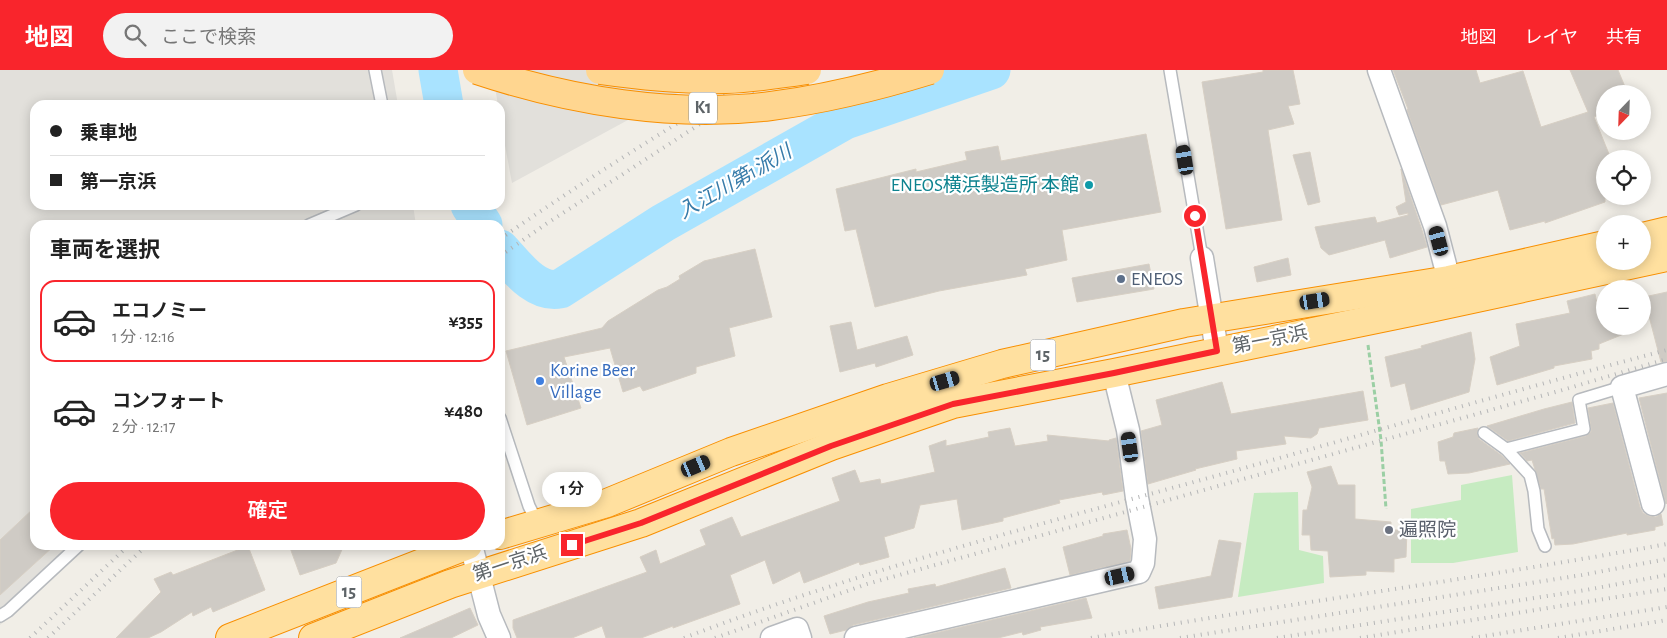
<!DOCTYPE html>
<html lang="ja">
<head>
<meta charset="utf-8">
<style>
  body { margin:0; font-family:"Alegreya Sans","Noto Sans JP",sans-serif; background:#f2f2f2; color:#222; height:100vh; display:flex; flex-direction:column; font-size:19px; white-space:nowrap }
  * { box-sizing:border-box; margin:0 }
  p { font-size:16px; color:#767676 }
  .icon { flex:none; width:28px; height:28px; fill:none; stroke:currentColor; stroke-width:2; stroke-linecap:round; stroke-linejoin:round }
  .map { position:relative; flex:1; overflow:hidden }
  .sheet { position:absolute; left:30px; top:150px; width:475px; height:330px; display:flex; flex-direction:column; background:#fff; border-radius:15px; box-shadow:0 2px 12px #0003 }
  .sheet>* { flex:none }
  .hud { position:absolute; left:30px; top:30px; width:475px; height:110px; border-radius:15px; box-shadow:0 2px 12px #0003; display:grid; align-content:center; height:110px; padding:0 20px; background:#fff }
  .needle { width:32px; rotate:203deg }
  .controls { position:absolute; left:1596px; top:15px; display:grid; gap:10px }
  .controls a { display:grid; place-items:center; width:55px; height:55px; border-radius:50%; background:#fff; box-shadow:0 2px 12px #0003; font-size:25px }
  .end { position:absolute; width:22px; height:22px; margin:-11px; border:6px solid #f9252c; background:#fff; box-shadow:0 0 0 2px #fff }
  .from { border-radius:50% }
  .bubble { position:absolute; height:35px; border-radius:18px; background:#fff; box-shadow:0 2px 12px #0003; font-size:16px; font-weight:600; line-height:35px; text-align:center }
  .car { position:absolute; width:15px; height:30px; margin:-15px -8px; border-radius:6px; box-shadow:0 0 4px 1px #0007; background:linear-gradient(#222 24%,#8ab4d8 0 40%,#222 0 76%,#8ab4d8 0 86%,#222 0) }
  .hud b { display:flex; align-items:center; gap:18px; height:48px; font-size:19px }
  .hud b+b { border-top:1px solid #e0e0e0 }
  .hud i { width:12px; height:12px; background:#222 }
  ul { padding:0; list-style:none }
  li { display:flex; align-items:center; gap:15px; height:82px; margin:0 10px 8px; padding:0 10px; border:2px solid transparent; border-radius:15px }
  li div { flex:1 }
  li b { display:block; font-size:19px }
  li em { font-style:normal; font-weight:600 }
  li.current { border-color:#f9252c }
  li>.icon { width:45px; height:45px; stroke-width:1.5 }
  h2 { padding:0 20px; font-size:22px; line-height:60px }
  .cta { display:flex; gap:10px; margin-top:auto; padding:10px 20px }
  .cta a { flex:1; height:58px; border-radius:30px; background:#f9252c; color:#fff; font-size:20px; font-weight:600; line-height:58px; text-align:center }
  header { display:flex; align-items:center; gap:30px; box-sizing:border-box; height:70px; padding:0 25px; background:#f9252c; color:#fff }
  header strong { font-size:24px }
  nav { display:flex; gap:28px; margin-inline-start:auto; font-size:18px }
  .search { width:350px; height:45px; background:#f2f2f2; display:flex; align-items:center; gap:12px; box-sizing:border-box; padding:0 18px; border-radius:28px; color:#767676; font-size:19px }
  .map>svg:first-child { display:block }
  .industrial { fill:#e2e0db }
  .green { fill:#c6ebc1 }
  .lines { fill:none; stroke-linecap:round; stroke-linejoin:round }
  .river { stroke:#a9e3ff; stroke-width:39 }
  .building { fill:#cfcbc5; stroke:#d7cfc4 }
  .service-casing { stroke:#b7babe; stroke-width:14 }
  .minor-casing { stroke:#b7babe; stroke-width:25 }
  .trunk-casing { stroke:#f88f00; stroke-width:30 }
  .path { stroke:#9bcfa4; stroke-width:3; stroke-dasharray:5 2.5; stroke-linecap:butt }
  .service { stroke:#fff; stroke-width:11 }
  .minor { stroke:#fff; stroke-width:22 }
  .trunk { stroke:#ffe09f; stroke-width:28 }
  .rail { stroke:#b5b6b7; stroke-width:4; stroke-dasharray:1 6; stroke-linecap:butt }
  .motorway-bridge-casing { stroke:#f88f00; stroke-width:30; stroke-linecap:butt }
  .motorway-bridge { stroke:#ffd690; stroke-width:28 }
  .route { stroke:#f9252c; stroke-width:6 }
  .culture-dot { fill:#0f9aa8; stroke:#fff; stroke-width:2 }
  .service-dot { fill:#5c6f8a; stroke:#fff; stroke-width:2 }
  .shop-dot { fill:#3f7fe0; stroke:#fff; stroke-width:2 }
  .worship-dot { fill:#6b7280; stroke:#fff; stroke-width:2 }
  .labels { text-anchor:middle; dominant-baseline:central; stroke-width:4.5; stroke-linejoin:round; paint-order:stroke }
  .shield { fill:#fff; stroke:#8e9295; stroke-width:1 }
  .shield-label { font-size:18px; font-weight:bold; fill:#5e6468 }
  .culture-label { font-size:19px; fill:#0d838f; stroke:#fff; text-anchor:end }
  .service-label { font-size:19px; fill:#4e5e75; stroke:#fff; text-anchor:start }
  .street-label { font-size:19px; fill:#5e6468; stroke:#fff }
  .shop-label { font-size:19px; fill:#366cbe; stroke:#fff; text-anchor:start }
  .worship-label { font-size:19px; fill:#5b616d; stroke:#fff; text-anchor:start }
  .water-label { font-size:20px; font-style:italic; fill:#367ba9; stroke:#fff }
</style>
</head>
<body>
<header>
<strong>地図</strong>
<div class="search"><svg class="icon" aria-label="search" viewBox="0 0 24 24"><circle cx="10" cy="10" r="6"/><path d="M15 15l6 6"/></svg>ここで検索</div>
<nav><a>地図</a><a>レイヤ</a><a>共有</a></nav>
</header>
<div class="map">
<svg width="1667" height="568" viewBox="0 0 1667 568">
  <rect width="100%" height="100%" fill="#f1eee7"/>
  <g class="industrial">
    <polygon points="0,0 392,0 398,35 35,35 35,135 413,135 416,155 35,155 35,475 90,475 0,555"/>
    <polygon points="492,0 720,0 512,113 500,49 500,35 498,35"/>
  </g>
  <g class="green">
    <polygon points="1512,405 1518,482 1453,493 1411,493 1411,439 1461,430 1461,415"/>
    <polygon points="1298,422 1299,480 1323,486 1324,513 1238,527 1254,423"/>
  </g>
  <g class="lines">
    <g class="river">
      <polyline points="438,0 444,35"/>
      <polyline points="470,135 483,155"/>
      <path d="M500 179C516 196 535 224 560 219L663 153 845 50 991 0"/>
    </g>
  </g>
  <g class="building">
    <polygon points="1263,0 1293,0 1300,34 1288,36 1294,54 1268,60 1282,150 1226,159 1202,12 1263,2"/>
    <polygon points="1393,0 1476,0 1480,13 1523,1 1541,57 1588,42 1570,0 1618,0 1628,24 1605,24 1605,42 1594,47 1611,89 1605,89 1605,132 1545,153 1545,151 1510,160 1498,120 1441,135 1407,40 1408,39"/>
    <polygon points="1146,64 1161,142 1062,160 1067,190 1025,199 1027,205 939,221 875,237 856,159 845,161 836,119 916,99 916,102 967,90 965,82 998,76 1001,91"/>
    <polygon points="1310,82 1320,132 1308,135 1293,85"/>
    <polygon points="1401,99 1422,160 1427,177 1390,188 1385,170 1329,185 1321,178 1315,157 1375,147 1377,153 1408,145 1408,143 1399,145 1396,137 1406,132"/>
    <polygon points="755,179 772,247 729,258 735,286 696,297 696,303 643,321 640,316 623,322 610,278 564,287 581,338 527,355 506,281 602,258 608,251 658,220 667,217 680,209 679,206 704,191"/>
    <polygon points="1288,188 1291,205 1257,212 1254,197"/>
    <polygon points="1149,194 1154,219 1077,232 1072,208"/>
    <polygon points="1667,222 1667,291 1661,292 1644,227"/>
    <polygon points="1595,224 1598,238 1605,237 1605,256 1641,257 1599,274 1599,279 1591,281 1592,289 1554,296 1554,298 1497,315 1490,287 1520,276 1516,254 1570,243 1567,231"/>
    <polygon points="851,252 857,280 907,266 913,285 876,297 875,293 840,302 830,256"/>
    <polygon points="1471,262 1475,289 1469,322 1411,340 1405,313 1391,317 1385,287 1422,278 1421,276"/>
    <polygon points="1222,312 1231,344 1363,321 1368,350 1319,358 1317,364 1311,368 1284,366 1286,374 1236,381 1237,389 1195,399 1196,400 1148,414 1141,361 1162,355 1156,330"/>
    <polygon points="1667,323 1667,433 1666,434 1639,328"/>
    <polygon points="1572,332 1575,353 1508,371 1487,356 1544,339"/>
    <polygon points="1613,333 1640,437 1643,443 1649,446 1656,447 1661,444 1663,455 1655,457 1655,460 1627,465 1627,463 1573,474 1555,475 1554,468 1552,469 1544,419 1541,419 1532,390 1527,391 1520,383 1586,366 1591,362 1591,358 1588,338"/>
    <polygon points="1010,358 1015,376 1048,371 1047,365 1109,371 1109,370 1116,368 1123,421 1103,425 1102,422 1059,430 1060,433 1003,448 1003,451 962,460 957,429 920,435 914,458 884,467 889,487 860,495 859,492 804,513 800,501 773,514 765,490 730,505 740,534 673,558 673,556 641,568 606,568 602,556 572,568 517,568 513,558 513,550 647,502 640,487 656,480 660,494 706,475 700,460 732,447 741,467 840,431 832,408 855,400 860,413 880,409 881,414 935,402 929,376 946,370 946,376 989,367 988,362"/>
    <polygon points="1478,358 1477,363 1479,369 1501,385 1510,394 1469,403 1448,404 1445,391 1440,391 1438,372 1453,367 1454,363"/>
    <polygon points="1331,396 1338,415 1355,415 1355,449 1391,452 1391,460 1407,460 1406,487 1394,489 1394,502 1366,501 1366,505 1330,507 1328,481 1311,480 1310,465 1302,465 1303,440 1307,440 1312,417 1307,402"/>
    <polygon points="35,437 35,475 55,475 0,525 0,470"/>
    <polygon points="1127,460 1131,479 1130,491 1070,505 1063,477 1103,466 1103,464"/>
    <polygon points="1219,470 1241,473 1232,527 1159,539 1155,517 1211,506"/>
    <polygon points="289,475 344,475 336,493 300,505"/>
    <polygon points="248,476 265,520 213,542 211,537 193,546 192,542 161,562 148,568 116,568 161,522 154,509 171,502 173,505"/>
    <polygon points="1005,498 1011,518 853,555 846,560 830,564 824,546 868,532 909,523 908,519 935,514 936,517"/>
    <polygon points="1086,528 1092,548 1040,557 1041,560 1023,565 1022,562 998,568 914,568"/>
    <polygon points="470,538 478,555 451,568 400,568"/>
  </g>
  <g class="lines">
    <defs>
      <g id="service">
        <polyline points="375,0 382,35"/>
        <polyline points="1170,0 1202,188"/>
        <polyline points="309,155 356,135"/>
        <polyline points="500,348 529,436 538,454"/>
        <polyline points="1484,363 1506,379 1530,405 1534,421 1538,459 1545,476"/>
        <polyline points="1506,379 1584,359 1579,330 1622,317"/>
        <polyline points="0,546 8,541 79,475"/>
      </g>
      <g id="minor">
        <polyline points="1379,0 1435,156 1449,210"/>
        <polyline points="1202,188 1217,281"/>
        <polyline points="1653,434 1622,317 1667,304"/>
        <polyline points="471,475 489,545 499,568"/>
        <polyline points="772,568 797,559 800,568"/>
        <polyline points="856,568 1139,502 1143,493 1145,469 1137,428 1128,360 1114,303"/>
      </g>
      <g id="trunk">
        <polyline points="1642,167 1667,161"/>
        <polyline points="500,465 607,433 731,382 888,328 1002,294 1184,253 1449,210 1605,175"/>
        <polyline points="230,568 468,475"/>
        <polyline points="313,568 450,514 641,453 831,376 953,334 1114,303 1430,238 1667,187"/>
      </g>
    </defs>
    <use href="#service" class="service-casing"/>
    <use href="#minor" class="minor-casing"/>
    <use href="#trunk" class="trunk-casing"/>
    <polyline class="path" points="1368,275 1381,370 1386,439"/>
    <use href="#service" class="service"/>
    <use href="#minor" class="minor"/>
    <use href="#trunk" class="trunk"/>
    <g class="rail">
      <path d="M500 169C586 109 675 54 765 0"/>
      <polyline points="500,186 546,154 700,54 791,0"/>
      <polyline points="30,568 129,475"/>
      <polyline points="48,568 147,475"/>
      <path d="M684 568C852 503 1027 458 1201 410 1356 367 1511 321 1667 280"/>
      <polyline points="715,568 867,514 1559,321 1667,289"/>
      <path d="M1091 568C1283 534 1476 509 1667 474"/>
      <polyline points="1180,568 1582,505 1667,489"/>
      <polyline points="1277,568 1586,520 1667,505"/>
      <polyline points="1360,568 1667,519"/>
      <polyline points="1472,568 1667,537"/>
      <polyline points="1558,568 1667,550"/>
    </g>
    <defs>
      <g id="motorway-bridge">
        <path d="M477 0C570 31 673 48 771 36 826 29 878 16 930 0"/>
        <path d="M600 0C642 6 684 10 726 9 753 8 781 4 807 0"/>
      </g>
    </defs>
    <use href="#motorway-bridge" class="motorway-bridge-casing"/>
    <use href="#motorway-bridge" class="motorway-bridge"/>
  </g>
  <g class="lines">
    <polyline class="route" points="572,475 641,453 831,376 953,334 1114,303 1217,281 1195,146"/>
  </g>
  <circle class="culture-dot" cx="1089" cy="115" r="5"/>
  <circle class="service-dot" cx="1121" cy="209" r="5"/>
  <circle class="shop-dot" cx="540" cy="311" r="5"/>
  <circle class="worship-dot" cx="1389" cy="460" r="5"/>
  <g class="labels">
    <g class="shield">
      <rect x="689" y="22.5" width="28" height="31" rx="4"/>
      <rect x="1030.5" y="269.5" width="25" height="31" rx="4"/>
      <rect x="336.5" y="506.5" width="25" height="31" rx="4"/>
    </g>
    <g class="shield-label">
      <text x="703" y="38">K1</text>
      <text x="1043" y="285">15</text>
      <text x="349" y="522">15</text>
    </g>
    <g class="culture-label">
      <text x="1079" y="115">ENEOS横浜製造所 本館</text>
    </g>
    <g class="service-label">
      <text x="1131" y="209">ENEOS</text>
    </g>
    <g class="street-label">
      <text transform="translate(1270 270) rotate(-11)">第一京浜</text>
      <text transform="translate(510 494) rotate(-18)">第一京浜</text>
    </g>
    <g class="shop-label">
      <text x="550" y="300">Korine Beer<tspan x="550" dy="22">Village</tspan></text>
    </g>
    <g class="worship-label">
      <text x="1399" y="460">遍照院</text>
    </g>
    <g class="water-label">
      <text transform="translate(735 112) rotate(-30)">入江川第1派川</text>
    </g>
  </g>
</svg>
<div class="controls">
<a><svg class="needle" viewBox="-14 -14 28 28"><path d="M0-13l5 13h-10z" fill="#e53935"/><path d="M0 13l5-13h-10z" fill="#767676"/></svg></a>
<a><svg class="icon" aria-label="locate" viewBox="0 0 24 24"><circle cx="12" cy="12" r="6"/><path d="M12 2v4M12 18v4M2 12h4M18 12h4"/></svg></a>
<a>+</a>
<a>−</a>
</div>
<i class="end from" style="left:1195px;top:146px"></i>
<i class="end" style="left:572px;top:475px"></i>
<div class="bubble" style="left:542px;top:402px;width:60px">1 分</div>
<i class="car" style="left:1185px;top:90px;rotate:351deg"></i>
<i class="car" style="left:1439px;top:171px;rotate:345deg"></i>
<i class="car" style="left:1315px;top:231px;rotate:81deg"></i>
<i class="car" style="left:945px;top:311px;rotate:74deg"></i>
<i class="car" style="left:1130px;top:377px;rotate:352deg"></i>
<i class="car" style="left:696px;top:396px;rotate:67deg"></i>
<i class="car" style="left:1120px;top:506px;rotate:77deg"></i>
<div class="hud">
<b><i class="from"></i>乗車地</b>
<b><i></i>第一京浜</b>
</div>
<section class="sheet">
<h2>車両を選択</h2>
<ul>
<li class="current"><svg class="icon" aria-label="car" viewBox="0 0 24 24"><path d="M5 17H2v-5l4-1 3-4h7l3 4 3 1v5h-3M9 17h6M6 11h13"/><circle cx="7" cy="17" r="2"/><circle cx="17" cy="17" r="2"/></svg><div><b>エコノミー</b><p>1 分 · 12:16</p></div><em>¥355</em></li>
<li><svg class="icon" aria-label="car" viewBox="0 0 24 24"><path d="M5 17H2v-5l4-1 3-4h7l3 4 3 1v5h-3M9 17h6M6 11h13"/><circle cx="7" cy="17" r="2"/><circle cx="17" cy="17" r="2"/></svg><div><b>コンフォート</b><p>2 分 · 12:17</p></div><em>¥480</em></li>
</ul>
<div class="cta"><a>確定</a></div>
</section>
</div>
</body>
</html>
